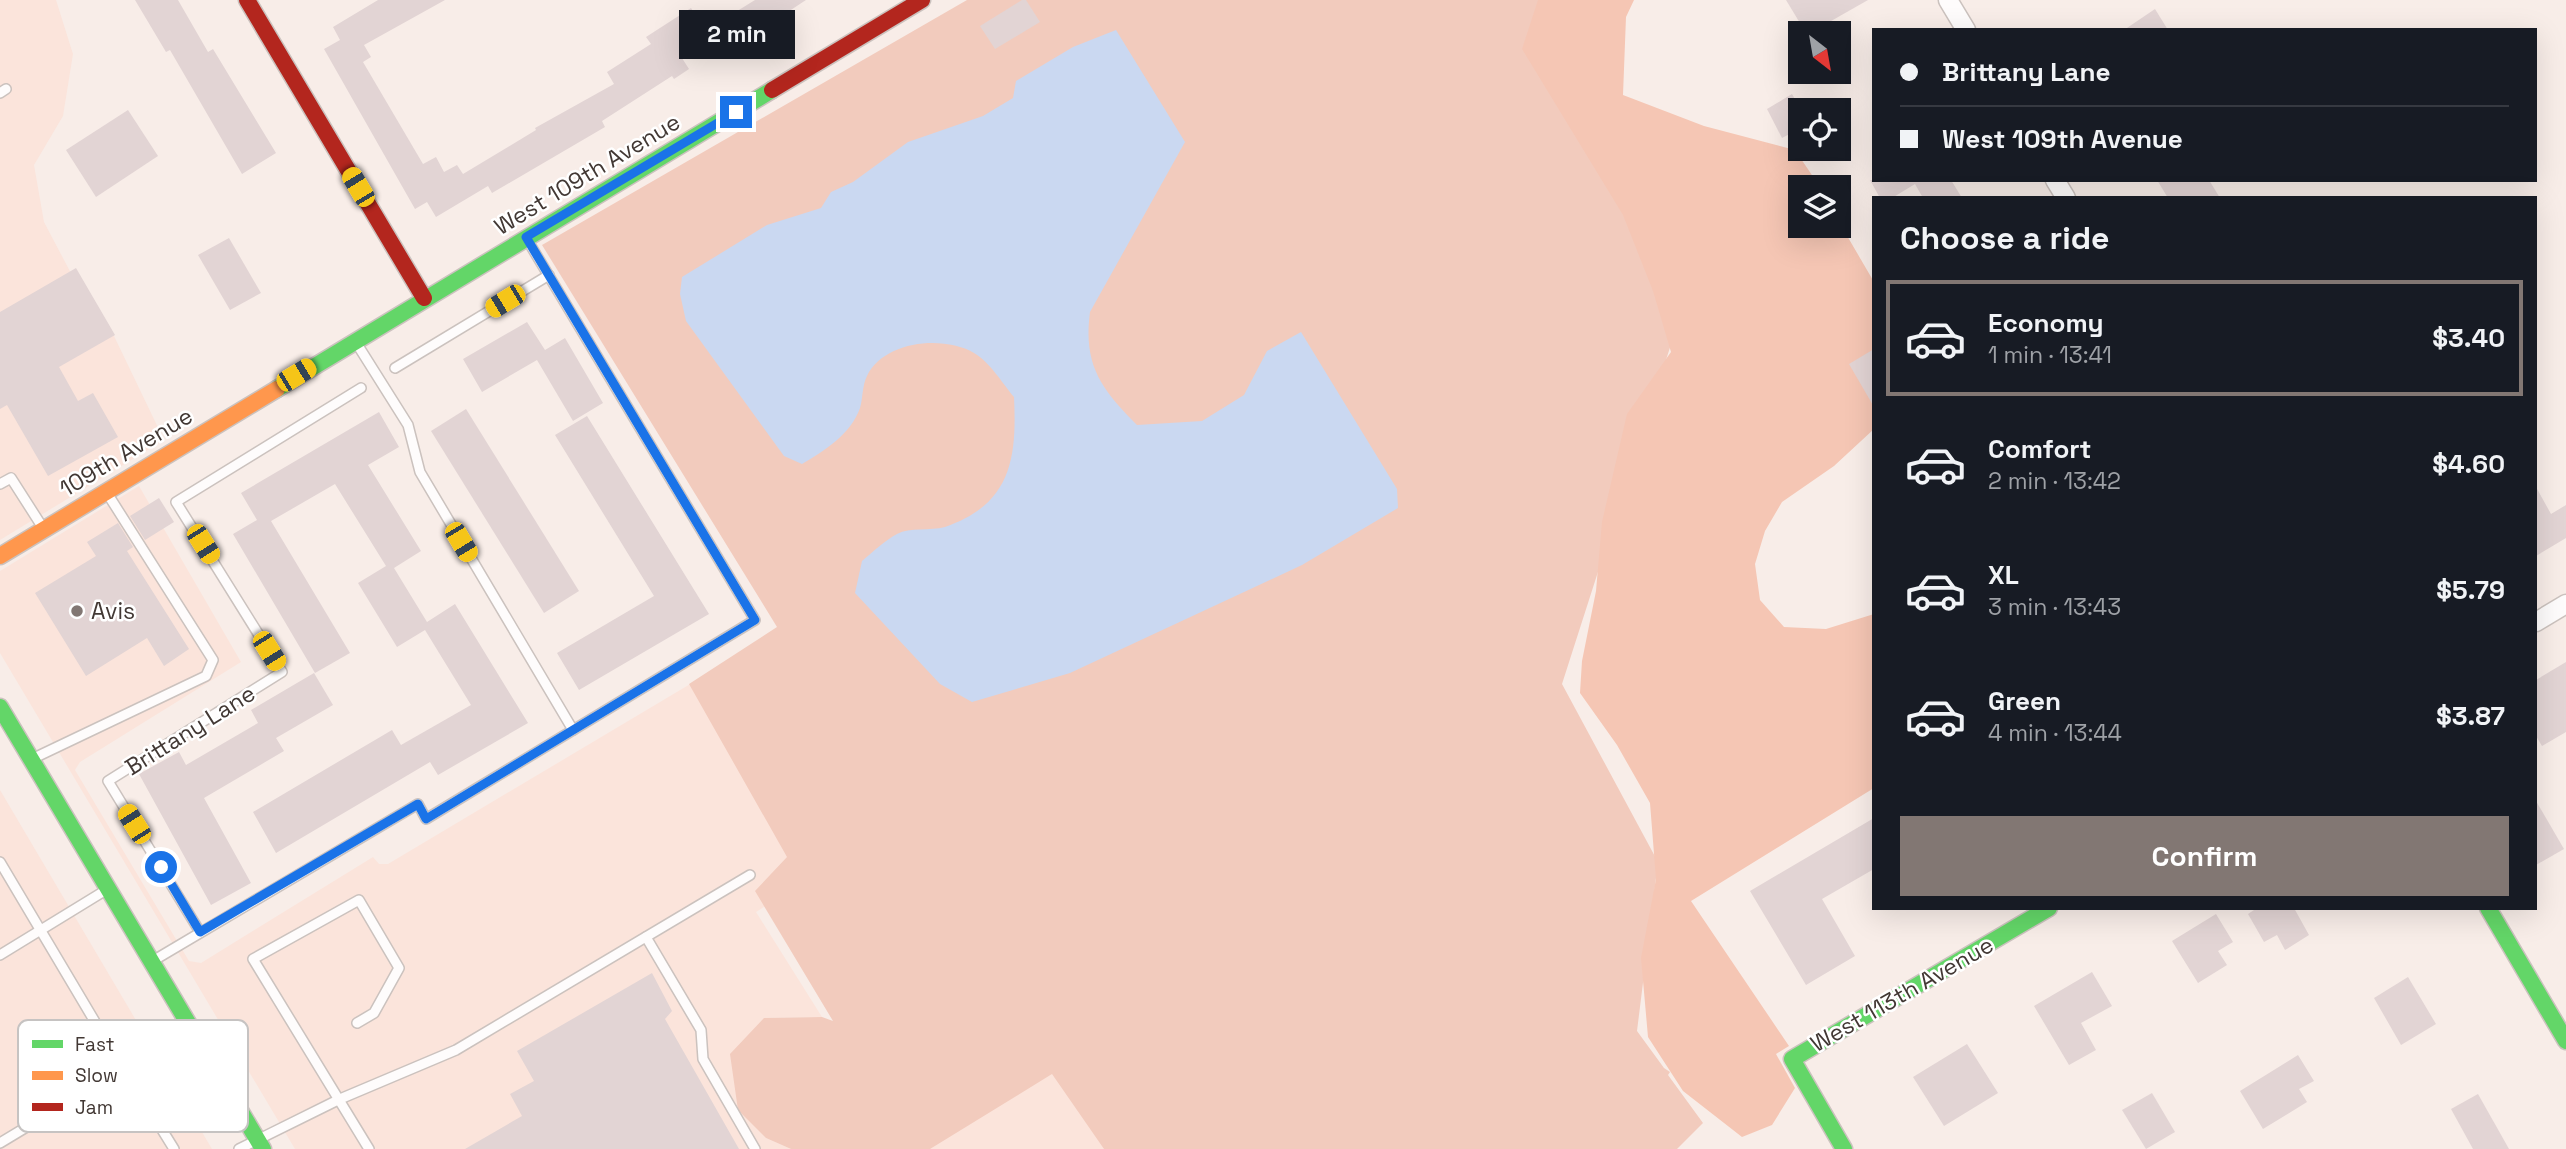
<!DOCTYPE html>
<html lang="en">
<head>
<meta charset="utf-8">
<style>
  body { margin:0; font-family:"Space Grotesk",sans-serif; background:#20242c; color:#f1f3f6; height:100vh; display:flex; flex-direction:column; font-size:26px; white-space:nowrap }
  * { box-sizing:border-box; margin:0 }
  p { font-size:23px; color:#9ea1a6 }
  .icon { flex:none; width:38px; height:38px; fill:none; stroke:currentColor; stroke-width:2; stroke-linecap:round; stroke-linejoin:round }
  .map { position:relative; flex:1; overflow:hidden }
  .side { position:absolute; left:1872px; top:196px; width:665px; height:714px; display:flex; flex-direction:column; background:#171b24; border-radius:0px; box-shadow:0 7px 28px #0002 }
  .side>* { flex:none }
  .guide { position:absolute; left:1872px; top:28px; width:665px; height:154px; border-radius:0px; box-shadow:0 7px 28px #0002; display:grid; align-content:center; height:154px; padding:0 28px; background:#171b24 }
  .needle { width:46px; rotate:149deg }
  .controls { position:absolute; left:1788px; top:21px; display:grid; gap:14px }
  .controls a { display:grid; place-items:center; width:63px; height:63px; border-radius:0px; background:#171b24; box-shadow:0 7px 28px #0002; font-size:35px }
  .end { position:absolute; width:32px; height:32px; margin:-16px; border:9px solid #1a73e8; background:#fff; box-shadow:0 0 0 4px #fff }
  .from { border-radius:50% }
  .bubble { position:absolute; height:49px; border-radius:0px; background:#171b24; box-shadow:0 7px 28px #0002; font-size:23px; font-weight:700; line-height:49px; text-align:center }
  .car { position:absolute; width:21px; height:42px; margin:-21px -10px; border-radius:9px; box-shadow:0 0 5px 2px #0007; background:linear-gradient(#f5c518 24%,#345 0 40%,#f5c518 0 76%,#345 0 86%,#f5c518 0) }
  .guide b { display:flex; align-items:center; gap:24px; height:66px; font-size:26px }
  .guide b+b { border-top:2px solid #363941 }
  .guide i { width:18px; height:18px; background:#f1f3f6 }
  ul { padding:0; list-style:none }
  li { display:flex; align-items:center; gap:21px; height:116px; margin:0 14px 10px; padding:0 14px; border:4px solid transparent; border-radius:0px }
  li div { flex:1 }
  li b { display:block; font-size:26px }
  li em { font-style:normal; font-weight:700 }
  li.active { border-color:#827773 }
  li>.icon { width:63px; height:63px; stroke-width:1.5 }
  h2 { padding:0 28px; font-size:32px; line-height:84px }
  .cta { display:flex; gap:14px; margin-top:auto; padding:14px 28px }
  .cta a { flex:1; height:80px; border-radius:0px; background:#827773; color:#fff; font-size:28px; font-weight:700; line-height:80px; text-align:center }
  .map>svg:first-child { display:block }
  .built { fill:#fbe4db }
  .green { fill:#f2cbbd }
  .forest { fill:#f5c6b4 }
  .water { fill:#cad8f1 }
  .building { fill:#e2d4d4 }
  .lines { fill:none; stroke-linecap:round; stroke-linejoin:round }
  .lane-casing { stroke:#cbc2be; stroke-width:12 }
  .street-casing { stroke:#cbc2be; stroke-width:21 }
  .fast-casing { stroke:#cbc2be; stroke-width:19 }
  .slow-casing { stroke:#cbc2be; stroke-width:19 }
  .jam-casing { stroke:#cbc2be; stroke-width:19 }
  .lane { stroke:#fefcfc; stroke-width:9 }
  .street { stroke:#fefcfc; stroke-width:18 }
  .fast { stroke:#63d668; stroke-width:16 }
  .slow { stroke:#ff974d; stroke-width:16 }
  .jam { stroke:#b3261e; stroke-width:16 }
  .route { stroke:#1a73e8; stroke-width:9 }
  .poi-dot { fill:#827773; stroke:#fff; stroke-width:2.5 }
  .labels { text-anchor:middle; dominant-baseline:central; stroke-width:5; stroke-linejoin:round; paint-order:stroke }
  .street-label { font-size:23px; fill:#423834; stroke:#fff }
  .poi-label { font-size:23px; fill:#423834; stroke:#fff; text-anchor:start }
  .key { fill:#fff; stroke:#c6c3c2; stroke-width:2 }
  .key-label { font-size:19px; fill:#423834 }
</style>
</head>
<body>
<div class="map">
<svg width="2566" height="1149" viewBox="0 0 2566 1149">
  <rect width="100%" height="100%" fill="#f8ede8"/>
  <g class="built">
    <polygon points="0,0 56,0 73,54 63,116 34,165 44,222 83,296 114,336 164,440 0,540"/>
    <polygon points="139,486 241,662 80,762 75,770 189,961 201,963 373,857 379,864 388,864 697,680 816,874 756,912 822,1017 764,1018 766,1138 791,1149 295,1149 0,653 0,571"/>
    <polygon points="0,790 212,1149 0,1149"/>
    <polygon points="1043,1022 1104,1149 920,1149"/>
  </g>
  <polygon class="green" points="967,0 1542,0 1674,335 1562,684 1658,862 1637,1031 1664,1068 1670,1072 1668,1075 1703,1123 1677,1149 1104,1149 1052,1074 930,1149 791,1149 766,1138 738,1110 730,1054 764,1018 822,1017 833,1021 755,891 787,857 689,684 777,627 542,245"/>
  <polygon class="forest" points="1538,0 1634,0 1626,17 1623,95 1704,126 1795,150 1820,187 1801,187 1801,226 1839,226 1839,222 1874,282 1874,429 1834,466 1782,502 1765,531 1755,564 1760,600 1784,627 1826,629 1874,614 1874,788 1691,901 1789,1046 1776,1054 1795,1088 1772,1125 1742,1137 1683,1091 1648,1037 1641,958 1656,879 1650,803 1617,745 1580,693 1582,661 1596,591 1602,522 1627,414 1671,352 1653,291 1623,215 1522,49"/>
  <path class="water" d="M1116 30 1185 142 1090 312C1083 365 1101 389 1137 425L1202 421 1244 395 1267 351 1301 332 1397 489 1398 508 1302 565 1070 673 972 702 940 684 855 593 862 561C873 552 884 541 897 534 910 527 930 531 945 527 1011 504 1017 459 1014 397 1003 384 989 361 974 353 943 335 884 341 867 376 862 386 863 398 860 408 851 434 824 451 802 464L784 456 686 321 680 294 682 277 767 225 821 208 831 192 853 182 908 142 983 116 1013 98 1016 81 1073 47Z"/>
  <g class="building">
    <polygon points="135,0 178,0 208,52 213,49 276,153 242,174 170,50 166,52"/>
    <polygon points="378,0 445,0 364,45 371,57 363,62 423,164 436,157 444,172 457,165 463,174 536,130 535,128 614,84 607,72 651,44 646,37 691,8 709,36 680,55 689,69 674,79 672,76 602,121 605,127 492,193 488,186 436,217 427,202 415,209 324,49 340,40 333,27"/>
    <polygon points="755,0 806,0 750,37 734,13"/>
    <polygon points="1022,0 1026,0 1040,22 995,49 980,26"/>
    <polygon points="1786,0 1868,0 1810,33 1806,33"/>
    <polygon points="2155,9 2168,30 2124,30"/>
    <polygon points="1792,94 1801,110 1801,128 1782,138 1767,109"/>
    <polygon points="128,110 158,156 96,197 66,150"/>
    <polygon points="1870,180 1951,180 1962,198 1923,198 1915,184 1892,198 1880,198"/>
    <polygon points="2157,180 2209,180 2220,198 2168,198"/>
    <polygon points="229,238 261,293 230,310 198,255"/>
    <polygon points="76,268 115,335 59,367 78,401 93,393 118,437 48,476 7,405 0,409 0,312"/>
    <polygon points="527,322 545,350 565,338 603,403 573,421 537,360 482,392 463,359"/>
    <polygon points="1874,349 1874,407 1849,364"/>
    <polygon points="466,409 579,591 544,613 431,431"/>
    <polygon points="379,412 399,447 368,465 421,551 394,568 427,622 455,604 528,723 438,775 430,762 276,853 253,812 392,730 401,745 471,705 425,630 397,647 358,583 386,566 335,484 271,521 350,653 315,673 233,534 257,520 241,493"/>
    <polygon points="587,416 709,614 579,690 557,653 654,596 555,435"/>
    <polygon points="2536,487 2551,514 2566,505 2566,538 2536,556"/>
    <polygon points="159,498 174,522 145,540 130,516"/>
    <polygon points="118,523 133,547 127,551 189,649 164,666 147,638 86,676 35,593 96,556 87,542"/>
    <polygon points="2566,662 2566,732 2542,746 2536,736 2536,680"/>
    <polygon points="314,673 333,705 276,738 284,751 204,798 251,883 211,905 139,774 179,752 186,765 258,723 251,710"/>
    <polygon points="2536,801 2564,849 2536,865"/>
    <polygon points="1874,818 1874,869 1822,899 1855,956 1806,985 1750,891"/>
    <polygon points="2257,908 2294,908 2309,935 2285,950 2277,935 2264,942 2248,914"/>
    <polygon points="2216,914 2233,942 2218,951 2227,965 2198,983 2172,941"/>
    <polygon points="2092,972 2112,1006 2081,1023 2096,1050 2069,1065 2034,1006"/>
    <polygon points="652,973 672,1011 665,1019 739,1149 465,1149 522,1116 510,1094 534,1081 517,1051"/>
    <polygon points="2408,977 2436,1024 2401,1045 2374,998"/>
    <polygon points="1967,1044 1998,1093 1944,1126 1913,1077"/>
    <polygon points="2298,1055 2314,1081 2299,1089 2307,1102 2263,1129 2240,1091"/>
    <polygon points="2152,1093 2175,1132 2146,1149 2122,1110"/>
    <polygon points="2478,1094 2509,1149 2473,1149 2451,1109"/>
  </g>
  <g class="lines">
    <defs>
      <g id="lane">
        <polyline points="0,93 6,89"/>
        <polyline points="357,344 408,425 420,472 573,730"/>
        <polyline points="395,368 549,275"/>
        <polyline points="0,484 11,478 43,528"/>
        <polyline points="34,758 206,676 213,660 107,493"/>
        <polyline points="0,862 123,1069"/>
        <polyline points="200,932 108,781 282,672 176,502 361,388"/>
        <polyline points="646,937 701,1030 703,1059 755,1149"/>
        <polyline points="0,955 106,890"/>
        <polyline points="156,959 418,804 426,819 755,620 528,241"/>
        <polyline points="357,1023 374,1013 399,968 359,900 253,959 369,1149"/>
        <polyline points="148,1107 174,1149"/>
        <polyline points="0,1143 189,1029"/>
        <polyline points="239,1149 340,1099 456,1050 750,875"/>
      </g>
      <g id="street">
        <polyline points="1948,0 1966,30"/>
        <polyline points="2055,180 2066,198"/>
        <polyline points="2536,622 2566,604"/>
      </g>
      <g id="fast">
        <polyline points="277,389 772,90"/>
        <polyline points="0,707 263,1149"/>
        <polyline points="2488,908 2566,1041"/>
        <polyline points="1844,1149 1792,1059 2049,908"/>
      </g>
      <polyline id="slow" points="0,556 277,389"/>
      <g id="jam">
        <polyline points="247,0 424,298"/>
        <polyline points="772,90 922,0"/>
      </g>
    </defs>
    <use href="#lane" class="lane-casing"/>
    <use href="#street" class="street-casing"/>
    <use href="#fast" class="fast-casing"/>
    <use href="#slow" class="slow-casing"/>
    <use href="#jam" class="jam-casing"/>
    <use href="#lane" class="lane"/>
    <use href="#street" class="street"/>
    <use href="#fast" class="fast"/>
    <use href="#slow" class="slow"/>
    <use href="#jam" class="jam"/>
  </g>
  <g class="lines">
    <polyline class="route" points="161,867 200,932 418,804 426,819 755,620 526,237 736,112"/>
  </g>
  <circle class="poi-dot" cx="77" cy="611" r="7"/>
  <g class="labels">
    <g class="street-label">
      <text transform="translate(587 174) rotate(-31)">West 109th Avenue</text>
      <text transform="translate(126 452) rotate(-31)">109th Avenue</text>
      <text transform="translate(190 730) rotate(-32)">Brittany Lane</text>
      <text transform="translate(1902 994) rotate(-30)">West 113th Avenue</text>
    </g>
    <g class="poi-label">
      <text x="91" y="611">Avis</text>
    </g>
  </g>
  <rect x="18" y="1020" width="230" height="112" rx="10" class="key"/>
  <rect x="32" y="1040" width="31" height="8" fill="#63d668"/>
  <rect x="32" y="1071" width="31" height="9" fill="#ff974d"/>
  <rect x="32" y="1103" width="31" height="8" fill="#b3261e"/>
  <g class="key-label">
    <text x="75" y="1051">Fast</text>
    <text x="75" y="1082">Slow</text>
    <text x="75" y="1114">Jam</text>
  </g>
</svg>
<div class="controls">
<a><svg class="needle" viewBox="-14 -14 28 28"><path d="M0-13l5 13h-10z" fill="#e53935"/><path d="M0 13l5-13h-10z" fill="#9ea1a6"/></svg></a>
<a><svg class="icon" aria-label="locate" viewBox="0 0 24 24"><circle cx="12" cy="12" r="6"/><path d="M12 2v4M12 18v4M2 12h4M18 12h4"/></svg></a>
<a><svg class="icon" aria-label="layers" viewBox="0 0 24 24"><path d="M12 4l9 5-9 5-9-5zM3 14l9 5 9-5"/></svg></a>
</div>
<i class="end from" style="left:161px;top:867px"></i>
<i class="end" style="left:736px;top:112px"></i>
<div class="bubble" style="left:679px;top:10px;width:116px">2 min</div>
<i class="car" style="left:358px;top:187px;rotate:329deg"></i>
<i class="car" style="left:505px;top:301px;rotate:239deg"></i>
<i class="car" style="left:296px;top:375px;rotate:59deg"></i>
<i class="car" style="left:461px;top:542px;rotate:149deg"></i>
<i class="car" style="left:203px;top:544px;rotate:148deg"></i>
<i class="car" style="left:269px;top:651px;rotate:148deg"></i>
<i class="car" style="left:134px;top:824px;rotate:328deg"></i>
<div class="guide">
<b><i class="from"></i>Brittany Lane</b>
<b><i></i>West 109th Avenue</b>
</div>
<section class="side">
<h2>Choose a ride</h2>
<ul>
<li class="active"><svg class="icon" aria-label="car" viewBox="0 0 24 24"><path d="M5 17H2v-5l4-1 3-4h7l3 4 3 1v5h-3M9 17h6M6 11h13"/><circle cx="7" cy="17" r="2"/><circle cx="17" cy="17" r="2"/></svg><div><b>Economy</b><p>1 min · 13:41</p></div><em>$3.40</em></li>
<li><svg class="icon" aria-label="car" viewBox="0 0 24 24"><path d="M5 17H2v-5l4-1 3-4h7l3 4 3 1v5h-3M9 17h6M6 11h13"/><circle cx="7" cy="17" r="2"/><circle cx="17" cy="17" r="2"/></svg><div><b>Comfort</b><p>2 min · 13:42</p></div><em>$4.60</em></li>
<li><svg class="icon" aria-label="car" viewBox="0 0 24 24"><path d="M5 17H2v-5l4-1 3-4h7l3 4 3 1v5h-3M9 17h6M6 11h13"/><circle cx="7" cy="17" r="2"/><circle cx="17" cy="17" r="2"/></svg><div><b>XL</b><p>3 min · 13:43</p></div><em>$5.79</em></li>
<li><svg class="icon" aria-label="car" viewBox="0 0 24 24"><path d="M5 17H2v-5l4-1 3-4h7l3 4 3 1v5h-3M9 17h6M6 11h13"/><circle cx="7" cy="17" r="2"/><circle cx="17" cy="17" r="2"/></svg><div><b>Green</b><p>4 min · 13:44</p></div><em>$3.87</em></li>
</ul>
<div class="cta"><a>Confirm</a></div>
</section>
</div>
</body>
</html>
